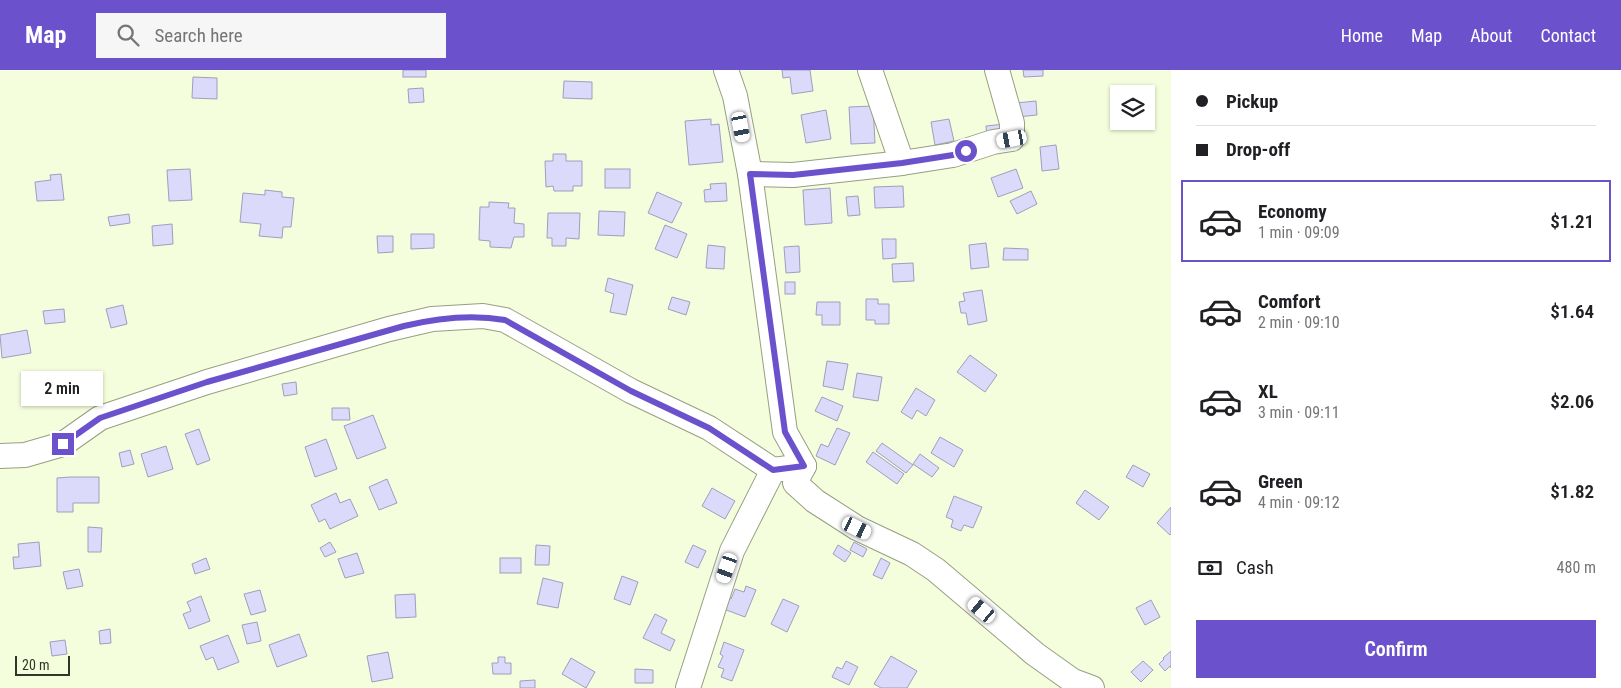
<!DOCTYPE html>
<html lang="en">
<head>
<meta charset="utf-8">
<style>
  body { margin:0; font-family:"Roboto Condensed",sans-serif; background:#f6f6f6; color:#202124; height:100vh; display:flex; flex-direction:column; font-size:19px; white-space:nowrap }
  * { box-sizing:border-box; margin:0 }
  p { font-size:16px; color:#757577 }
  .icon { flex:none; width:28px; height:28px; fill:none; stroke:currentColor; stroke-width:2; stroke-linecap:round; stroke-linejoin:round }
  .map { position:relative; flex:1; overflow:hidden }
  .panel { display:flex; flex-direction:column; background:#fff; width:450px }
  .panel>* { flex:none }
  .hud { display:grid; align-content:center; height:110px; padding:0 25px; background:#fff }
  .tools { position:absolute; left:1110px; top:15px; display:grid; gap:10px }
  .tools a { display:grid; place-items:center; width:45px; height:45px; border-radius:0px; background:#fff; box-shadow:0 1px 4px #0004; font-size:25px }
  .scale { position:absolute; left:15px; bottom:12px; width:55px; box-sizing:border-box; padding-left:5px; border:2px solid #323528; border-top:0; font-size:14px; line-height:18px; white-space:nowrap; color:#323528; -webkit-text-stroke:4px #f4fddc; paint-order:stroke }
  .end { position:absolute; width:22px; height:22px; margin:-11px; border:6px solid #6b52cc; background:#fff; box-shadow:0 0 0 2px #fff }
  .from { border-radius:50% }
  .bubble { position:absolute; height:35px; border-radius:0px; background:#fff; box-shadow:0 1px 4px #0004; font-size:16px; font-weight:600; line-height:35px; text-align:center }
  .car { position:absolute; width:15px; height:30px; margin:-15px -8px; border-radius:6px; box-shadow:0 0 4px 1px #0007; background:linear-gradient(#fff 24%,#345 0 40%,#fff 0 76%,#345 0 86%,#fff 0) }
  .hud b { display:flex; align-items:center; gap:18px; height:48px; font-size:19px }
  .hud b+b { border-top:1px solid #e0e0e0 }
  .hud i { width:12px; height:12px; background:#202124 }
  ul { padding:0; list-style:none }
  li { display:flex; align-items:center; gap:15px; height:82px; margin:0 10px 8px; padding:0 15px; border:2px solid transparent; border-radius:0px }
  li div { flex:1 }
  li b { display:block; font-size:19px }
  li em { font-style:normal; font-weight:600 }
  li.current { border-color:#6b52cc }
  li>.icon { width:45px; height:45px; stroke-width:1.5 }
  .pay { display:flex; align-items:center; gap:12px; height:55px; padding:0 25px; font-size:19px }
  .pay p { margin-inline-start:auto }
  .button { display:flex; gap:10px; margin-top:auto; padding:10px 25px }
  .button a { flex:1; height:58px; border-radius:0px; background:#6b52cc; color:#fff; font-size:20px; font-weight:600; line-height:58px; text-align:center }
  header { display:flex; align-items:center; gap:30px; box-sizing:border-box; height:70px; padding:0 25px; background:#6b52cc; color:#fff }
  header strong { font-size:24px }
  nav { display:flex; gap:28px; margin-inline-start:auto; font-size:18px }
  .search { width:350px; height:45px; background:#f6f6f6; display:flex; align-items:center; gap:12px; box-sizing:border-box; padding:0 18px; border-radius:0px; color:#757577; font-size:19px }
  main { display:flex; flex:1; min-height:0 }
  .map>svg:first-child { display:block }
  .building { fill:#dcdafa; stroke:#a09ebc }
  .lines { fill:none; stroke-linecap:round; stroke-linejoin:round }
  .minor-casing { stroke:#979f81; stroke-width:26 }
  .minor { stroke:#fff; stroke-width:24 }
  .route { stroke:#6b52cc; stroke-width:6 }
</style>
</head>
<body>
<header>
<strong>Map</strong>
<div class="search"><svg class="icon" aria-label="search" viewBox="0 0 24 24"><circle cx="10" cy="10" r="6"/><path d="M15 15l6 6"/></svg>Search here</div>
<nav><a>Home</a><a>Map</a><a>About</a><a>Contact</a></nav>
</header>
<main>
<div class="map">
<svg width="1171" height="618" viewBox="0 0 1171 618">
  <rect width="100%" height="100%" fill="#f4fddc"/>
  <g class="building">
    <rect x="403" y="0" width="23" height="7"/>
    <polygon points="782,0 810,0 813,21 792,24 790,7 783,8"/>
    <polygon points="1023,0 1043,0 1043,6 1024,7"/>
    <polygon points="193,7 217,8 217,29 192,28"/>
    <polygon points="564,11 592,12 592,29 563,28"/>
    <polygon points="423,18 424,32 409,33 408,19"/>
    <polygon points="1036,31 1037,45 1017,47 1016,33"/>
    <polygon points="873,36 875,73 851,74 849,37"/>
    <polygon points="826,40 831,69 806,73 801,45"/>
    <polygon points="711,49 711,55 719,54 723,92 689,95 685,51"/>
    <polygon points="949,49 954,71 935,75 931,52"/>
    <polygon points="1005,54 1006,66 987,68 986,56"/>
    <polygon points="1056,75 1059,99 1042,101 1040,77"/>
    <polygon points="553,84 566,84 566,91 582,91 582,116 573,116 573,121 554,121 553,116 546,117 545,91 553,91"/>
    <polygon points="190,99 192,130 169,131 167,100"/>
    <rect x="605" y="99" width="25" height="19"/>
    <polygon points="1016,99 1023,118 998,127 991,108"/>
    <polygon points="61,104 64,130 37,131 35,112 51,110 50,105"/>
    <polygon points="726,113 727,131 705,132 704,120 711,119 710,114"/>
    <polygon points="903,116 904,137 875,138 874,117"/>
    <polygon points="830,118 832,153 805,155 803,120"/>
    <polygon points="265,120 282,122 282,127 294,128 291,157 283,157 282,168 259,166 261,154 240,152 243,123 265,125"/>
    <polygon points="1031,121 1037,134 1017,144 1010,131"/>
    <polygon points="657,122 682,133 672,153 648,143"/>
    <polygon points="858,126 860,145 848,146 846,127"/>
    <polygon points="489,132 509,133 508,138 515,138 514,153 524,154 524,167 514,167 511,178 490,177 490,171 479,170 480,137 489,137"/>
    <polygon points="599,141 625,142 624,166 598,165"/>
    <polygon points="548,143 580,143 579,169 566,168 566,176 552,176 552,168 547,168"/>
    <polygon points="129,144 130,153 110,156 108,147"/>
    <polygon points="172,154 173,174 153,176 152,156"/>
    <polygon points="665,155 687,164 677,188 655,179"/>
    <polygon points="411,164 434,164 434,178 411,179"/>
    <polygon points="377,166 393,166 393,182 378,183"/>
    <polygon points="882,169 896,169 896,188 883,189"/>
    <polygon points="986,173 989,197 971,199 969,175"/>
    <polygon points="708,175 725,177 724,199 706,198"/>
    <polygon points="799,176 800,202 786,203 784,177"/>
    <polygon points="1004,178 1028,179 1028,190 1003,190"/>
    <polygon points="913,193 914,211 893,212 892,194"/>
    <polygon points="608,208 633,215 626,245 610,242 614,224 605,221"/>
    <rect x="785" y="212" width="10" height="12"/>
    <polygon points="982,220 987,251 968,255 966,243 961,243 959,232 965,231 963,223"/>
    <polygon points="672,227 690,232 686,245 668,239"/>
    <polygon points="866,229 878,229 878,234 889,234 889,254 875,254 875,250 866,250"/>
    <polygon points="817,232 840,232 840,255 822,255 822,245 816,245"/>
    <polygon points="123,235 127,254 111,258 106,239"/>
    <polygon points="64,239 65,252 45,254 43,241"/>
    <polygon points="27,260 31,283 2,288 0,265"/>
    <polygon points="970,285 997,305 985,322 957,302"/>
    <polygon points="827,291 848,294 843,320 823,316"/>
    <polygon points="857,303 882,307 878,331 853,327"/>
    <polygon points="296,312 297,324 284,326 282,314"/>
    <polygon points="916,318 935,330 926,346 917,340 912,349 901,342"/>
    <polygon points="822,327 843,336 837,351 815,341"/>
    <polygon points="332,338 349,338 350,350 332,350"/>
    <polygon points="373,345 386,378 357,389 344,356"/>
    <polygon points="837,358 850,363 835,395 816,386 821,374 828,377"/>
    <polygon points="199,359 210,390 197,395 185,364"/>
    <polygon points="940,367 963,380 954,397 931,383"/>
    <polygon points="326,369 337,399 315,407 305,377"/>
    <polygon points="882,373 913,395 906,403 876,381"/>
    <polygon points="166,376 173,399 148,407 141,384"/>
    <polygon points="130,380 134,394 122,397 119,383"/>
    <polygon points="873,382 904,404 897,414 866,392"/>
    <polygon points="920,384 939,398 932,407 913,394"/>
    <polygon points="1133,395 1150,404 1143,417 1126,407"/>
    <polygon points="70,407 99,407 99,433 73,433 73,442 57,442 57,408"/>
    <polygon points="387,409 397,433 379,440 369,417"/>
    <polygon points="712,418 735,431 725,449 702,436"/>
    <polygon points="1085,420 1109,437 1099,450 1076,433"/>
    <polygon points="336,423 340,433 350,429 358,446 330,459 325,449 319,452 311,435"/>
    <polygon points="954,426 982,437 973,458 964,455 961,461 951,457 953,450 946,447"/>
    <polygon points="1171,437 1171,464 1170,465 1157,453"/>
    <polygon points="88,457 102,458 101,482 88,482"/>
    <polygon points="39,472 41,496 14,499 13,487 19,487 18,474"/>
    <polygon points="330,472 336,482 325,487 320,478"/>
    <polygon points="854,472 867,479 863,487 850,480"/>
    <polygon points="536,475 550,476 549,495 535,495"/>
    <polygon points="693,475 706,481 698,498 685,492"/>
    <polygon points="838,475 851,483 845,492 833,484"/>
    <polygon points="357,483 364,503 345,508 338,489"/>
    <polygon points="206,488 210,499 195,504 192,494"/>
    <rect x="500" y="488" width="21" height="15"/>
    <polygon points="881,488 890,493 882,509 873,505"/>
    <polygon points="79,499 83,516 67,519 63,502"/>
    <polygon points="622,506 638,512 630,535 614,529"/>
    <polygon points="543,508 563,513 558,538 537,534"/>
    <polygon points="746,516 756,520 745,547 721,538 726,527 731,529 735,519 744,522"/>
    <polygon points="260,520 266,541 251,545 244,524"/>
    <polygon points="415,524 416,547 396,548 395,525"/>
    <polygon points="201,526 210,551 189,559 183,544 191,541 187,532"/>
    <polygon points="783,529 799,536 787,562 771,554"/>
    <polygon points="1151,530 1160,547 1145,555 1136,538"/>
    <polygon points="655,544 667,550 661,563 675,570 670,581 643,568"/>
    <polygon points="257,552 261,571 247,574 242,555"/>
    <polygon points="110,559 111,573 100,574 99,561"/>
    <polygon points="299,564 307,586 277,597 269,575"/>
    <polygon points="228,565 239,592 218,600 213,587 206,590 200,576"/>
    <polygon points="65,570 67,584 52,586 50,572"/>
    <polygon points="724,572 744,580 732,611 721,607 724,599 718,597 723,586 720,584"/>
    <polygon points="1171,581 1171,598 1170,596 1165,601 1159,594 1164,589 1163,588"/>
    <polygon points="388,582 393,608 372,612 367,586"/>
    <polygon points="891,586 917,601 907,618 881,618 874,614"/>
    <polygon points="498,587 505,587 505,593 511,593 511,604 493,604 492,593 498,593"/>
    <polygon points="571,588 595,602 586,618 562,604"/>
    <polygon points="846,591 858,597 849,615 832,607 837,597 842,599"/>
    <polygon points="1143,591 1153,600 1141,612 1131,602"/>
    <polygon points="635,599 653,600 653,613 635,613"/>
    <polygon points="535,610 535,618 520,618 520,611"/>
  </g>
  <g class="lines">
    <defs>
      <g id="minor">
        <polyline points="726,0 735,26 750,104 785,362 804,396"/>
        <polyline points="870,0 902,93"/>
        <polyline points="750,104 793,105 902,93 953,85 993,72 1012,69 1012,53 997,0"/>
        <polyline points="0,386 25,385 63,374 100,348 207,312 389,259 432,249 483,246 505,250 631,321 709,358 773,400 804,396"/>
        <polyline points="804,396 795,413 815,431 857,458 912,484 936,500 1035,584 1073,611 1092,618"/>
        <polyline points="688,618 732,481 773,400"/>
      </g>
    </defs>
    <use href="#minor" class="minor-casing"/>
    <use href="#minor" class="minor"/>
  </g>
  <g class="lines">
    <path class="route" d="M63 374 100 348 207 312 404 256C437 248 471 244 505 250L631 321 709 358 773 400 804 396 785 362 750 104 793 105 902 93 953 85 966 81"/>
  </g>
</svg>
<div class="tools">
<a><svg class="icon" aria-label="layers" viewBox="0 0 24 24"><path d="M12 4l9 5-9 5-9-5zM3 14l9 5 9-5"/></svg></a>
</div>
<div class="scale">20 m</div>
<i class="end from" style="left:966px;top:81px"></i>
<i class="end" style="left:63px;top:374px"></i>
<div class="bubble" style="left:21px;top:301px;width:82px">2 min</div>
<i class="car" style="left:741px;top:57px;rotate:169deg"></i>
<i class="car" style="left:1012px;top:69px;rotate:260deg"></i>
<i class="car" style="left:857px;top:458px;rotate:116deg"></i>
<i class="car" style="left:727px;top:498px;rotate:199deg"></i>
<i class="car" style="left:982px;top:540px;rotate:310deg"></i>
</div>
<section class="panel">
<div class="hud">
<b><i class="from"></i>Pickup</b>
<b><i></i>Drop-off</b>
</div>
<ul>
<li class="current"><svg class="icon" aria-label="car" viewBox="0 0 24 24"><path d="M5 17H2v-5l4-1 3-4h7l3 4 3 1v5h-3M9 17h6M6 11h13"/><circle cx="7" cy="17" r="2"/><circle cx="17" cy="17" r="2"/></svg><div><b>Economy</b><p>1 min · 09:09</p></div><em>$1.21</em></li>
<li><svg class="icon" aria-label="car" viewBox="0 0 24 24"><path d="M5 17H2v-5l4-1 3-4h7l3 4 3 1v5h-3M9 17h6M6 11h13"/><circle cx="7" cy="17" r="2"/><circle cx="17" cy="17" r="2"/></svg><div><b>Comfort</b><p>2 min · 09:10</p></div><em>$1.64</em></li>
<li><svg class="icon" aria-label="car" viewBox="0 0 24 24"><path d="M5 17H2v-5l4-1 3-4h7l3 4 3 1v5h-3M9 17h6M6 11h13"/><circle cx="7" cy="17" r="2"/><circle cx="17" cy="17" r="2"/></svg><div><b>XL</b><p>3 min · 09:11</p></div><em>$2.06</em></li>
<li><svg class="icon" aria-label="car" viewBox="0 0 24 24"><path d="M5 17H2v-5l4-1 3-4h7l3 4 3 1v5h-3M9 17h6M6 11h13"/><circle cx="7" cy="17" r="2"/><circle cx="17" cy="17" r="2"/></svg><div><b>Green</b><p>4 min · 09:12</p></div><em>$1.82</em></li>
</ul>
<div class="pay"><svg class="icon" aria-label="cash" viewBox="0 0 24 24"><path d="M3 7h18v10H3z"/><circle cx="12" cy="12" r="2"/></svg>Cash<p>480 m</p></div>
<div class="button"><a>Confirm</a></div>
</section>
</main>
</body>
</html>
